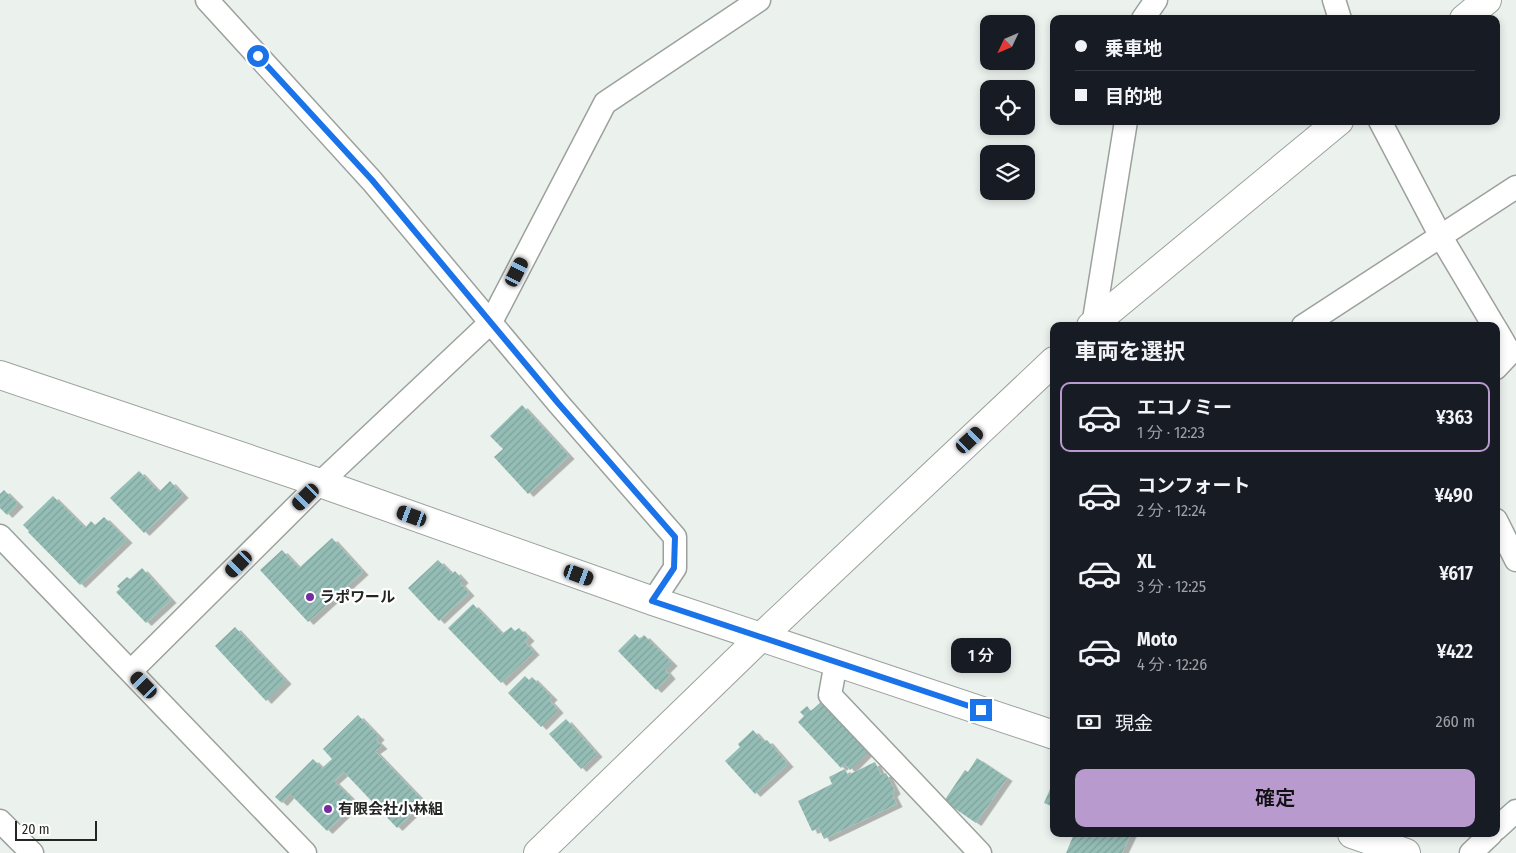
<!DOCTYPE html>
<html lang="ja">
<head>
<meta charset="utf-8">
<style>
  body { margin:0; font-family:"Fira Sans Condensed","Noto Sans JP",sans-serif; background:#242831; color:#f1f3f6; height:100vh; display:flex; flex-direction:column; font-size:19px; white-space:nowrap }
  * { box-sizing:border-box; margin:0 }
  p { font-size:16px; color:#9ea1a6 }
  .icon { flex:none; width:28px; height:28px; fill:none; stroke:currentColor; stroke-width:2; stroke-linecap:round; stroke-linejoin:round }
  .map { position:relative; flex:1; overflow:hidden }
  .details { position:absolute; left:1050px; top:322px; width:450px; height:515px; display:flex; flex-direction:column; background:#171b24; border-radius:10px; box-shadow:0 2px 8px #0003 }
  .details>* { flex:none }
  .hud { position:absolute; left:1050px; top:15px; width:450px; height:110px; border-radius:10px; box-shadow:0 2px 8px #0003; display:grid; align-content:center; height:110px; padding:0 25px; background:#171b24 }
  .needle { width:32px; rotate:226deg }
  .tools { position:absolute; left:980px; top:15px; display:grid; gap:10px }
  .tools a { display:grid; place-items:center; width:55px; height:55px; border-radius:10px; background:#171b24; box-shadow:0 2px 8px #0003; font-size:25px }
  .scale { position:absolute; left:15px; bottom:12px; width:82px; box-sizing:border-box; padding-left:5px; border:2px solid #242624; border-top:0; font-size:14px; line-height:18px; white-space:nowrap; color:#242624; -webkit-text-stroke:4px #fff; paint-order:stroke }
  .end { position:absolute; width:22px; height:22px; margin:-11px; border:6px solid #1a73e8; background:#fff; box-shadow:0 0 0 2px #fff }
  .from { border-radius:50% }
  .bubble { position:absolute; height:35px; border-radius:10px; background:#171b24; box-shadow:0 2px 8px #0003; font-size:16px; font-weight:600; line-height:35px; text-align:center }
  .car { position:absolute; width:15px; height:30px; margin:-15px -8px; border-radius:6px; box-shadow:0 0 4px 1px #0007; background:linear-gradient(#222 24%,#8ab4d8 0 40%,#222 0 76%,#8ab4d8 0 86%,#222 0) }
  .hud b { display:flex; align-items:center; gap:18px; height:48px; font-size:19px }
  .hud b+b { border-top:1px solid #363941 }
  .hud i { width:12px; height:12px; background:#f1f3f6 }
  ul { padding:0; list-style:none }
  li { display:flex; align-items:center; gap:15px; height:70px; margin:0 10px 8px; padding:0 15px; border:2px solid transparent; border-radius:10px }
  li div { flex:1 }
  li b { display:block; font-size:19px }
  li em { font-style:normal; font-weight:600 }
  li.selected { border-color:#b99acf }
  li>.icon { width:45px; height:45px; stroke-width:1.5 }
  h2 { padding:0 25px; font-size:22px; line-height:60px }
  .pay { display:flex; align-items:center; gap:12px; height:55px; padding:0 25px; font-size:19px }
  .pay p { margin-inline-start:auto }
  .primary-button { display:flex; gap:10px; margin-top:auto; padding:10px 25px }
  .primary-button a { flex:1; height:58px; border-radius:10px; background:#b99acf; color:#111; font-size:20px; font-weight:600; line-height:58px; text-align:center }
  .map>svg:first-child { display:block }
  .building { fill:url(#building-hatch); filter:url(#shadow) }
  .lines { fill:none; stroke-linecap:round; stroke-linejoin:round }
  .minor-casing { stroke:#9ca19d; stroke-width:25 }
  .tertiary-casing { stroke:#9ca19d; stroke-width:30 }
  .minor { stroke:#fff; stroke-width:22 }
  .tertiary { stroke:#fff; stroke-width:28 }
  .route { stroke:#1a73e8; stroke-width:6 }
  .poi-dot { fill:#742da0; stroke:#fff; stroke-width:2 }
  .labels { text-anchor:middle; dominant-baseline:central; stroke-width:4.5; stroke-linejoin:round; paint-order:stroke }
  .poi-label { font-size:15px; font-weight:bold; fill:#242624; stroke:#fff; text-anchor:start }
</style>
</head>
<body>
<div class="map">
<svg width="1516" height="853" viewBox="0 0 1516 853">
  <defs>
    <pattern id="building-hatch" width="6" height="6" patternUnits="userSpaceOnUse" patternTransform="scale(1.25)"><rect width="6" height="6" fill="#94bdb6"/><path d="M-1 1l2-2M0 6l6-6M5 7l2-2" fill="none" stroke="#7fa29c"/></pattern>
    <filter id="shadow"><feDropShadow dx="5.5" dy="3" stdDeviation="0" flood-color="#0004"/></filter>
  </defs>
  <rect width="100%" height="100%" fill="#ebf1ec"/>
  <g class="building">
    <polygon points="522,405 569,456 528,494 494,457 503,449 490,436"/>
    <polygon points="139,471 159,492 170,481 183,495 144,533 110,498"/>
    <polygon points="4,490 18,504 7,515 0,508 0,494"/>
    <polygon points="53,496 85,528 91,521 95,525 104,517 127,540 80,585 28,532 29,531 23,525"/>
    <polygon points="332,538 363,572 308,622 260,570 282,550 299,568"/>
    <polygon points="438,560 452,574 455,571 463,580 460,583 469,593 439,621 408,588"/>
    <polygon points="142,568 171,600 146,623 116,592 120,589 117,586 127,577 130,579"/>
    <polygon points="473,604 502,634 511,627 515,631 519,628 529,638 525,642 534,652 501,683 448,628"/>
    <polygon points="235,627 286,681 266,701 215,646"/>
    <polygon points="635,634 640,639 644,635 672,663 665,670 670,676 656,690 618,651"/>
    <polygon points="525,676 529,680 532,677 552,697 549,700 558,710 541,727 508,693"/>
    <polygon points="821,702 868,752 850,770 845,764 841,768 798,722 804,716 800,712 807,706 811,711"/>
    <polygon points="358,715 379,737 376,740 382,746 375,751 421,799 418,801 421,805 397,828 344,772 334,781 356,803 327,831 290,794 282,803 275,797 313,759 322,768 332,759 323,749"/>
    <polygon points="566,719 597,754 581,769 549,734"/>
    <polygon points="753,730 764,742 767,740 788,764 755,794 725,761 740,747 738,744"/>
    <polygon points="977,758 1007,778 976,823 944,801 965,770 968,772"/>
    <polygon points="875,762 881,775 886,773 895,791 892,794 897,804 824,839 819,828 812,831 798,801 832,784 829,777 845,769 848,775"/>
    <polygon points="1054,780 1054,807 1044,803"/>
    <polygon points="1074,834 1131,834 1122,853 1066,853"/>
  </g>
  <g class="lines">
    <defs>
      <g id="minor">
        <polyline points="207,0 372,181 558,403 675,537 675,568 653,601"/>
        <polyline points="1334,0 1340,19"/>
        <polyline points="1143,19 1156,0"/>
        <polyline points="1380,121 1441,237 1494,326"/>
        <polyline points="1093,326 1126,121"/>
        <polyline points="1303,326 1516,187"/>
        <polyline points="1496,329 1510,353 1496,368"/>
        <polyline points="1496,520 1516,560"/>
        <polyline points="0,536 305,853"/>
        <polyline points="836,662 830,695 980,853"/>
        <polyline points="131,671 320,483 491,322 605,103 759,0"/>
        <polyline points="0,821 32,853"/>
        <polyline points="1496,829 1516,811"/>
        <polyline points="1471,853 1491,834"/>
      </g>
      <g id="tertiary">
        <polyline points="1464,19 1487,0"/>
        <polyline points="1091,326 1339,121"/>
        <polyline points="0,375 320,483 653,601 1054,735"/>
        <polyline points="1352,834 1406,853"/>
        <polyline points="538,853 761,637 1054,361"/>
      </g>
    </defs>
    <use href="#minor" class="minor-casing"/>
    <use href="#tertiary" class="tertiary-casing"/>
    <use href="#minor" class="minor"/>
    <use href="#tertiary" class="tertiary"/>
  </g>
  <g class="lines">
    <polyline class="route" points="258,56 372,180 558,403 675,537 674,568 652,601 981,710"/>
  </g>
  <g class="poi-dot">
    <circle cx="310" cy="597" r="5"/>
    <circle cx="328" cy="809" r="5"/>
  </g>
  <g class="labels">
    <g class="poi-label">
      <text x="320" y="597">ラポワール</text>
      <text x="338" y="809">有限会社小林組</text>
    </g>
  </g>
</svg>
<div class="tools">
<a><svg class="needle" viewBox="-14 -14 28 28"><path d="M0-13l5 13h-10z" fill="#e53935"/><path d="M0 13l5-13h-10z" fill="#9ea1a6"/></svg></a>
<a><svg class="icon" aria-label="locate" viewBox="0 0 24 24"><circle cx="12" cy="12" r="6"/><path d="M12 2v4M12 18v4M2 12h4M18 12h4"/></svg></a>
<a><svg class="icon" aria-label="layers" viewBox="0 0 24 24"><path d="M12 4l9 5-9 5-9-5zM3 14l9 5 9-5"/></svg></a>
</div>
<div class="scale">20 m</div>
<i class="end from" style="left:258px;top:56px"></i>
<i class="end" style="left:981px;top:710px"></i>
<div class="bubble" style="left:951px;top:638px;width:60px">1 分</div>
<i class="car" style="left:517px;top:272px;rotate:27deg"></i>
<i class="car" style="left:970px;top:440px;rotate:47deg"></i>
<i class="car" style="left:306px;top:497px;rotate:225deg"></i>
<i class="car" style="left:412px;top:516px;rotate:290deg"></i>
<i class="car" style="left:239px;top:564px;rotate:225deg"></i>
<i class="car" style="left:579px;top:575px;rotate:110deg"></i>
<i class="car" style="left:144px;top:685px;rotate:316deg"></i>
<div class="hud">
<b><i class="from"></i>乗車地</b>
<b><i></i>目的地</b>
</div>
<section class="details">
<h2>車両を選択</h2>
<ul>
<li class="selected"><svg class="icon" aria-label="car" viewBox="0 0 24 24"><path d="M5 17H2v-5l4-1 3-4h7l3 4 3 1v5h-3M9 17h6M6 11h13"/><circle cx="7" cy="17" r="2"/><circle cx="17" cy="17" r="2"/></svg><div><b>エコノミー</b><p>1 分 · 12:23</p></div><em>¥363</em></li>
<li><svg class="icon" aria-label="car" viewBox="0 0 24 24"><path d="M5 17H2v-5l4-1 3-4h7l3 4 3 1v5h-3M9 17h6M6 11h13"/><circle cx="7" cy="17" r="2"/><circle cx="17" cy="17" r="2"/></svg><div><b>コンフォート</b><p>2 分 · 12:24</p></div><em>¥490</em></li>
<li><svg class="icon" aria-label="car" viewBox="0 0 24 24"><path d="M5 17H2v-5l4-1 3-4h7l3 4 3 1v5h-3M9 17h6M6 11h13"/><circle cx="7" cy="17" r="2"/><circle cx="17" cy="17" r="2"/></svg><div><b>XL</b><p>3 分 · 12:25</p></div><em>¥617</em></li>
<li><svg class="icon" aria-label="car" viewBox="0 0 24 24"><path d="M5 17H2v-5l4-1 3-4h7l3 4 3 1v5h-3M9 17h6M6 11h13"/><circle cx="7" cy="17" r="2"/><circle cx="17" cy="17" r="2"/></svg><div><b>Moto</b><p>4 分 · 12:26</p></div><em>¥422</em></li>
</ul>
<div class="pay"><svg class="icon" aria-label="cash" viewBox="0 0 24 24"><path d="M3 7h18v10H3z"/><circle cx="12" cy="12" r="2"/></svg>現金<p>260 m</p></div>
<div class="primary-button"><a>確定</a></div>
</section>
</div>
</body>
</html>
